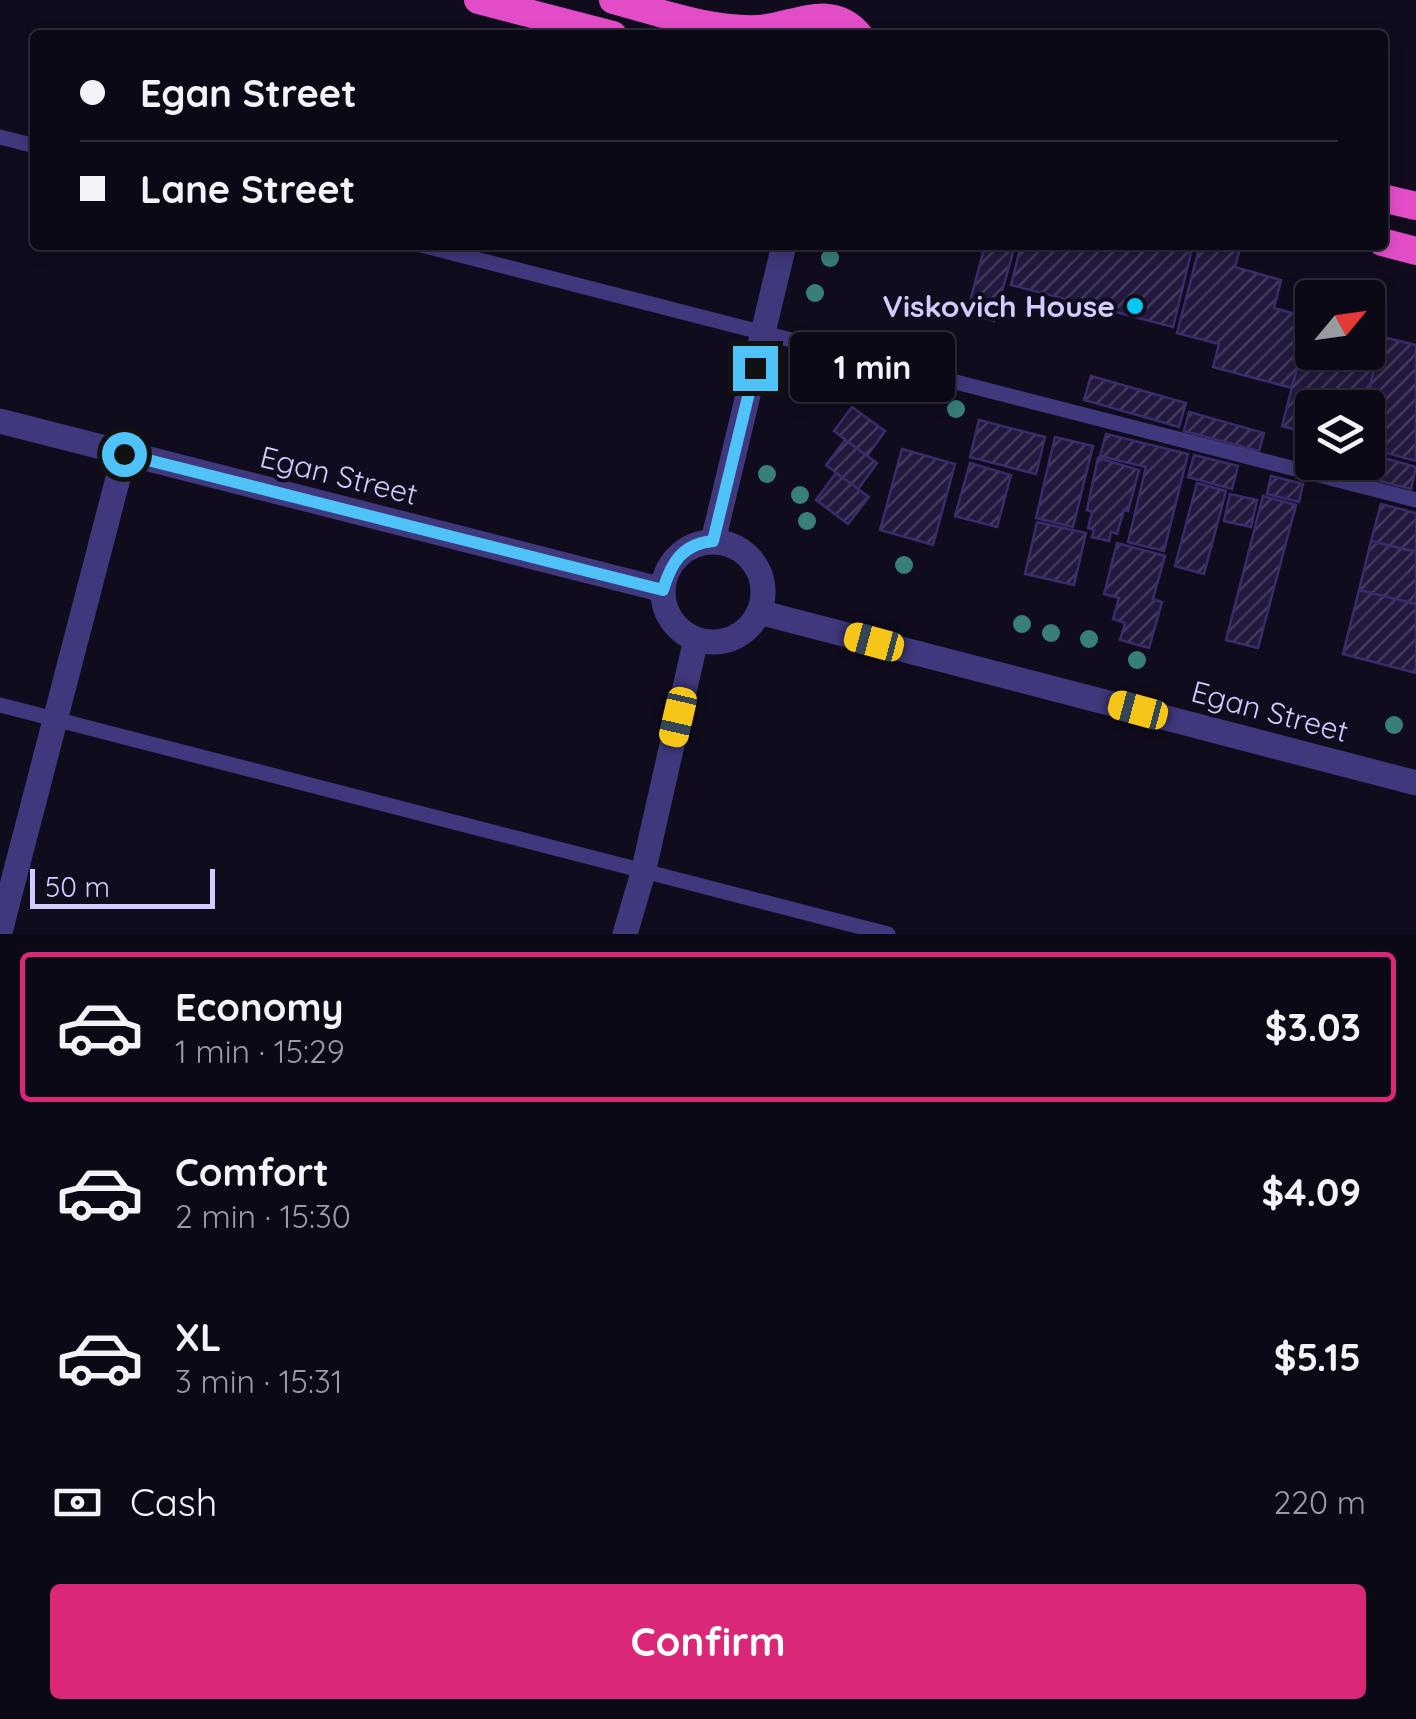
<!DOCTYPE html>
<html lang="en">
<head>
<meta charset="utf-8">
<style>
  body { margin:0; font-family:Quicksand,sans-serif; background:#15121f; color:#f1f3f6; height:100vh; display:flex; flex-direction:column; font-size:38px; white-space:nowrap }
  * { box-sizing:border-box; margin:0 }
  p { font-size:32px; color:#9a9aa1 }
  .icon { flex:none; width:55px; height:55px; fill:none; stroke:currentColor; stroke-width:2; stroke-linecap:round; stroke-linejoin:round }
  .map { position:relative; height:934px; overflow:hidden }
  .sheet { display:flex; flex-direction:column; background:#0c0916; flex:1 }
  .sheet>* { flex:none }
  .guide { position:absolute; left:30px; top:30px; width:1358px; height:220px; border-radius:10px; box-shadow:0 5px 15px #0003,0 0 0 2px #2c2a35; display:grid; align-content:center; height:220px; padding:0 50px; background:#0c0916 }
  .needle { width:65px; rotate:61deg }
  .fabs { position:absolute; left:1295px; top:280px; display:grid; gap:20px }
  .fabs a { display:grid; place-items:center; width:90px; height:90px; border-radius:10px; background:#0c0916; box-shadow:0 5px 15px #0003,0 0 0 2px #2c2a35; font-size:50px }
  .scale { position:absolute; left:30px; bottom:25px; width:185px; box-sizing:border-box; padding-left:10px; border:5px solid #d3cafe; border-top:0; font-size:28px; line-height:35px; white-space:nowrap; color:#d3cafe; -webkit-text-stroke:8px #100c1e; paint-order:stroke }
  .end { position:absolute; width:45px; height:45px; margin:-22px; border:12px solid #4fc3f7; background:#111; box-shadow:0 0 0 5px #111 }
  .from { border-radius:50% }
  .bubble { position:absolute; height:70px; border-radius:10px; background:#0c0916; box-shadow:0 5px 15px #0003,0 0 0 2px #2c2a35; font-size:32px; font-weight:800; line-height:70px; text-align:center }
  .car { position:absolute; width:30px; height:60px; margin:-30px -15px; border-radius:12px; box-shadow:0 0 8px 2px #0007; background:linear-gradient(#f5c518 24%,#345 0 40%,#f5c518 0 76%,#345 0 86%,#f5c518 0) }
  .guide b { display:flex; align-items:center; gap:35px; height:95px; font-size:38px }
  .guide b+b { border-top:2px solid #2c2a35 }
  .guide i { width:25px; height:25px; background:#f1f3f6 }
  ul { padding:18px 0 0; list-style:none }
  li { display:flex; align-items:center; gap:30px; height:150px; margin:0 20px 15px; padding:0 30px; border:5px solid transparent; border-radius:10px }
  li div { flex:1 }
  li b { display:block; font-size:38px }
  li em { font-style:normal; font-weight:800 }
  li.on { border-color:#db2777 }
  li>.icon { width:90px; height:90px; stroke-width:1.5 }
  .pay { display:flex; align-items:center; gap:25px; height:110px; padding:0 50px; font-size:38px }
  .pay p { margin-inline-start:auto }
  .button { display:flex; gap:20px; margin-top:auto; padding:20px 50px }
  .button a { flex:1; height:115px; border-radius:10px; background:#db2777; color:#fff; font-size:40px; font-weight:800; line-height:115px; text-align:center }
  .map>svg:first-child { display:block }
  .building { fill:url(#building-hatch); stroke:#3c2b6a; stroke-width:2.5 }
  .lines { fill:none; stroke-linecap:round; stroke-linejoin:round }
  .service { stroke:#3f387c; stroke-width:15 }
  .minor { stroke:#3f387c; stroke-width:25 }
  .trunk { stroke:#e24dc7; stroke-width:28 }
  .tree { fill:#387e79 }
  .route { stroke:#4fc3f7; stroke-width:12 }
  .poi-dot { fill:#04c8ef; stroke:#100c1e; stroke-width:4 }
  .labels { text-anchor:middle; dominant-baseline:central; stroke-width:8; stroke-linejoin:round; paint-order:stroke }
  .poi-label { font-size:30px; font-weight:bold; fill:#d3cafe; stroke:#100c1e; text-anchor:end }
  .street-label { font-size:30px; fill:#d3cafe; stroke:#100c1e }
</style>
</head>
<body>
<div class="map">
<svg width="1416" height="934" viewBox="0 0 1416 934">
  <defs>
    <pattern id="building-hatch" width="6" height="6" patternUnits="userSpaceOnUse" patternTransform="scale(2.5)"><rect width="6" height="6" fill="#23193e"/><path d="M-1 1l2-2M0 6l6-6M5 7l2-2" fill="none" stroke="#42395b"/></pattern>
  </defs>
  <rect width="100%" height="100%" fill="#100c1e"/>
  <g class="building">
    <polygon points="985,245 1015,245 994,321 967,313"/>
    <polygon points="1021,245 1193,245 1173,327 1011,285"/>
    <polygon points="1200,245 1240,249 1235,267 1281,280 1274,308 1310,318 1292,388 1213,367 1219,344 1177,333"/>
    <polygon points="1310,318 1312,352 1368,352 1368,333 1383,337 1364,408 1312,408 1312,434 1282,426"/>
    <polygon points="1383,337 1416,345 1416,461 1368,448 1368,408 1364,408"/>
    <polygon points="1091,376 1186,403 1179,427 1084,400"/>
    <polygon points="852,407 885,431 867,456 834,431"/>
    <polygon points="1189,412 1264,433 1259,451 1184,431"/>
    <polygon points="979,420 1045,437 1036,474 970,457"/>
    <polygon points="1106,434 1188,454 1164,551 1128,542 1146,467 1100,456"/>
    <polygon points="1055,437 1093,446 1073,527 1036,518"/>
    <polygon points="845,440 877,463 858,489 826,465"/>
    <polygon points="902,449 955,464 933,545 880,530"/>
    <polygon points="1194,455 1238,466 1232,489 1188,477"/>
    <polygon points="1381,457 1416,467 1411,489 1376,480"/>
    <polygon points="1098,458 1139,470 1128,511 1124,510 1117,534 1111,532 1109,541 1092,537 1094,530 1088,528 1092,512 1087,510"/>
    <polygon points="970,463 1011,475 997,527 955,516"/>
    <polygon points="836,473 869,497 848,524 816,500"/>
    <polygon points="1271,476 1303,484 1299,502 1267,494"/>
    <polygon points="1197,483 1226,491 1204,574 1175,566"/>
    <polygon points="1230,494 1257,500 1251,527 1224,521"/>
    <polygon points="1263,496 1296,505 1258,648 1226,640"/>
    <polygon points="1381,504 1416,513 1416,552 1371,541"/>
    <polygon points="1037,522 1086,533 1074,585 1025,574"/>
    <polygon points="1371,541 1416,552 1416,604 1359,590"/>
    <polygon points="1117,543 1165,556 1153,599 1162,602 1149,648 1120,640 1125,623 1113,619 1119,598 1104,594"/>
    <polygon points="1359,590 1416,604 1416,673 1343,654"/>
  </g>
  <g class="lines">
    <g class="service">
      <polyline points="0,137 35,146"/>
      <polyline points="421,245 1416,500"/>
      <polyline points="0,705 888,934"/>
    </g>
    <g class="minor">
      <polyline points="0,421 663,590"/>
      <polyline points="713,541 784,245"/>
      <circle cx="713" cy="592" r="50"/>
      <polyline points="759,612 1416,783"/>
      <polyline points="0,932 124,455"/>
      <polyline points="625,934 643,873 696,639"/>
    </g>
    <g class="trunk">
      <polyline points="478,0 613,35"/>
      <path d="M613 0C659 12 709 31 758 29 794 27 830 1 859 35"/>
      <polyline points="1382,198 1416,206"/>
      <polyline points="1382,242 1416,251"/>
    </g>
  </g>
  <g class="tree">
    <circle cx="830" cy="258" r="9"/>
    <circle cx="815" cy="293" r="9"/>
    <circle cx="876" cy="346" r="9"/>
    <circle cx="956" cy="409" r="9"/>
    <circle cx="767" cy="474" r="9"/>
    <circle cx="800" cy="495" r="9"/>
    <circle cx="807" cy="521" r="9"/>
    <circle cx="904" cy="565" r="9"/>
    <circle cx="1022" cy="624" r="9"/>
    <circle cx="1051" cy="633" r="9"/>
    <circle cx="1089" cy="639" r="9"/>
    <circle cx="1137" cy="660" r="9"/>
    <circle cx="1394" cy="725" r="9"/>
  </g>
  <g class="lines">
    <path class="route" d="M124 454 663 590C671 563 682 544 713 541L755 368"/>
  </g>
  <circle class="poi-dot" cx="1135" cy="306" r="10"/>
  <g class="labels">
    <g class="poi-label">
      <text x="1115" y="306">Viskovich House</text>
    </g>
    <g class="street-label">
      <text transform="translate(339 475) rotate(14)">Egan Street</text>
      <text transform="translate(1270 711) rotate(15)">Egan Street</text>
    </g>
  </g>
</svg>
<div class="fabs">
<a><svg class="needle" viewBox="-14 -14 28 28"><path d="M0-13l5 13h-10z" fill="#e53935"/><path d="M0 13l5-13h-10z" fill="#9a9aa1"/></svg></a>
<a><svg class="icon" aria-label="layers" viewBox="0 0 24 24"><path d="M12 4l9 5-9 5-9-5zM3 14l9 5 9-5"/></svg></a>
</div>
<div class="scale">50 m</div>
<i class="end from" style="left:124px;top:454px"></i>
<i class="end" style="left:755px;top:368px"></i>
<div class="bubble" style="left:790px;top:332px;width:165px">1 min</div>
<i class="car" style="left:874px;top:642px;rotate:285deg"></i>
<i class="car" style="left:1138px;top:710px;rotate:285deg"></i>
<i class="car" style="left:678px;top:717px;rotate:193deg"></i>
<div class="guide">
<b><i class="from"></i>Egan Street</b>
<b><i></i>Lane Street</b>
</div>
</div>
<section class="sheet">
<ul>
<li class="on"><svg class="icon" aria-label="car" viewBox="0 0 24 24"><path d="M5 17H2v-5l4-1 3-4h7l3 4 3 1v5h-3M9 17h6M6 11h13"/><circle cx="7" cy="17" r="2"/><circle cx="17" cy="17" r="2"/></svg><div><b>Economy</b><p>1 min · 15:29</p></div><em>$3.03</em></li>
<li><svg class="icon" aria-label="car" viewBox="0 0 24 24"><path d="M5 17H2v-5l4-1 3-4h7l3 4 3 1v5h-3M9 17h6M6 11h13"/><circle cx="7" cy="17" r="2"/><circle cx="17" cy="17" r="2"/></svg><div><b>Comfort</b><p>2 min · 15:30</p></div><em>$4.09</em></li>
<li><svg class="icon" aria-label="car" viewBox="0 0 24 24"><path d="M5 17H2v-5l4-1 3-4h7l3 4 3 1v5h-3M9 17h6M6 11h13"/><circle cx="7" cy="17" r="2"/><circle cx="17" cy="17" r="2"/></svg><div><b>XL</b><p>3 min · 15:31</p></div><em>$5.15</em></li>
</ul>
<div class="pay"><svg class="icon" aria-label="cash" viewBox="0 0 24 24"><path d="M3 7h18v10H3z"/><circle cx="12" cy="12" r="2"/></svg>Cash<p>220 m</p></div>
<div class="button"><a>Confirm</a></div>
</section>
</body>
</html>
